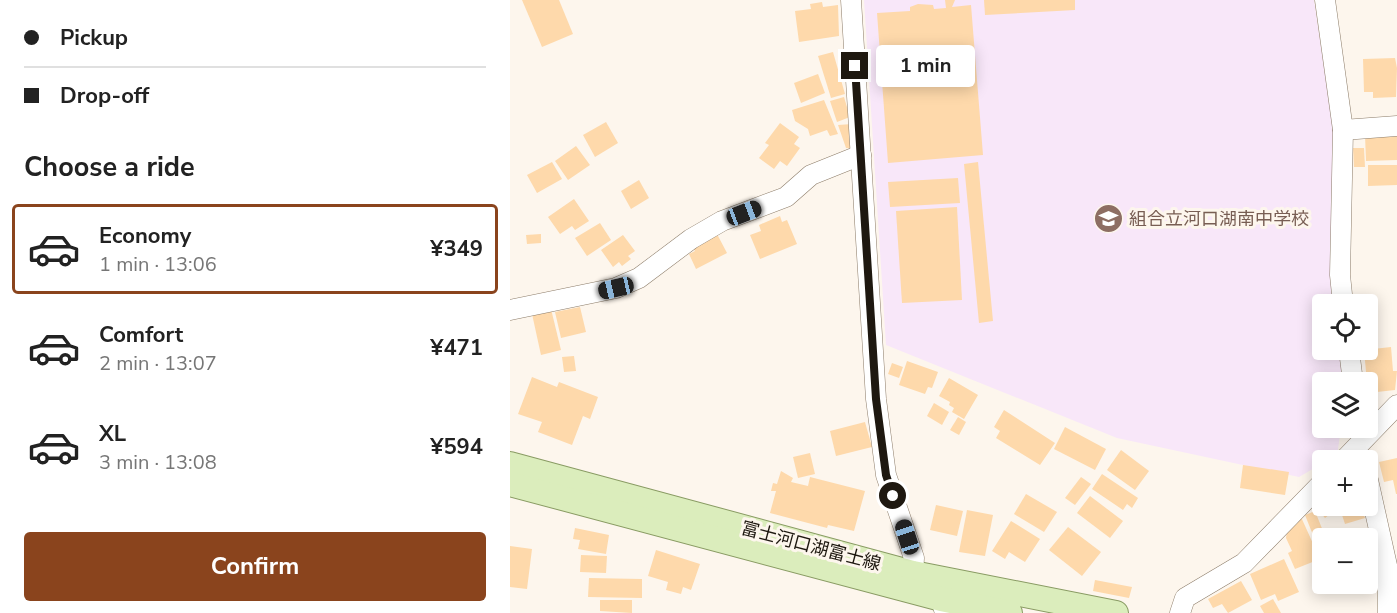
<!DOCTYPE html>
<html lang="en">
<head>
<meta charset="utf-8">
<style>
  body { margin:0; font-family:"Nunito Sans","Noto Sans JP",sans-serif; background:#f6f6f6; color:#222; height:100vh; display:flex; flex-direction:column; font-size:22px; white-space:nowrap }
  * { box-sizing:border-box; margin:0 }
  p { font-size:20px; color:#767676 }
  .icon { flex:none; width:33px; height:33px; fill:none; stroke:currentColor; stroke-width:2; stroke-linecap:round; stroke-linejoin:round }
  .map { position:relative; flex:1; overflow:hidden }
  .drawer { display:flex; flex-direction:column; background:#fff; width:510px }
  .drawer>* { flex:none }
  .banner { display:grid; align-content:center; height:132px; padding:0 24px; background:#fff }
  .buttons { position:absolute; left:802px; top:294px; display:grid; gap:12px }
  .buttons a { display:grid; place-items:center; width:66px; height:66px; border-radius:6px; background:#fff; box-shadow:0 3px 15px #0003; font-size:30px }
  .end { position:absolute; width:27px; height:27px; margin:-14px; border:8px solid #1e1810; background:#fff; box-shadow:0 0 0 3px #fff }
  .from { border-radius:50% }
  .bubble { position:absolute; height:42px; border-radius:6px; background:#fff; box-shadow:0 3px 15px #0003; font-size:20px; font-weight:700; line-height:42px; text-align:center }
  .car { position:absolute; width:18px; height:36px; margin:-18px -9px; border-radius:8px; box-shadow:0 0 4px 2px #0007; background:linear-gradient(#222 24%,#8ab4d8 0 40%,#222 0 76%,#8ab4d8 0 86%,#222 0) }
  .banner b { display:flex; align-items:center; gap:21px; height:57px; font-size:22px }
  .banner b+b { border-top:2px solid #e0e0e0 }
  .banner i { width:15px; height:15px; background:#222 }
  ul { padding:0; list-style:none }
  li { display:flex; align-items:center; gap:18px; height:90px; margin:0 12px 9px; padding:0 12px; border:3px solid transparent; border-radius:6px }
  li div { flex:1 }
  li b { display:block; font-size:22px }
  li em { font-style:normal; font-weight:700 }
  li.on { border-color:#8a441d }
  li>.icon { width:54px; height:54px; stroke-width:1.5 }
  h2 { padding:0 24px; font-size:27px; line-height:72px }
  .button { display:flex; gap:12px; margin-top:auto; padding:12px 24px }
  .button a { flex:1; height:69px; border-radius:6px; background:#8a441d; color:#fff; font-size:24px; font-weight:700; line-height:69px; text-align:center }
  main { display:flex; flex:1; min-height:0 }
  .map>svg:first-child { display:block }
  .education { fill:#f8e7f9 }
  .building { fill:#fed9ab }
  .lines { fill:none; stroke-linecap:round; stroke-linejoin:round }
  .minor-casing { stroke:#8c7c69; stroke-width:21 }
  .major-casing { stroke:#899b63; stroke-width:26 }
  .minor { stroke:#fff; stroke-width:20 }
  .major { stroke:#dbedbc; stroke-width:24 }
  .route { stroke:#1e1810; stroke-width:8 }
  .labels { text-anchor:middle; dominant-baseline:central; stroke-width:6; stroke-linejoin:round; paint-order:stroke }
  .education-label { font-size:18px; fill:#785e54; stroke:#fdf6ed; text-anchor:start }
  .street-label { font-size:18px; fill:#1e1810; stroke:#fdf6ed }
</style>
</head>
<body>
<main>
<section class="drawer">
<div class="banner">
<b><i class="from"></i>Pickup</b>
<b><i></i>Drop-off</b>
</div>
<h2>Choose a ride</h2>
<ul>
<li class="on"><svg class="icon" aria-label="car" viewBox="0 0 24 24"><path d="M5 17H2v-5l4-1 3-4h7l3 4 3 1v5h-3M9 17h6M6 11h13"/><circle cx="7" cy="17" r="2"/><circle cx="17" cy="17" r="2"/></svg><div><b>Economy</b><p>1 min · 13:06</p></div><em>¥349</em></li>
<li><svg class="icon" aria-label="car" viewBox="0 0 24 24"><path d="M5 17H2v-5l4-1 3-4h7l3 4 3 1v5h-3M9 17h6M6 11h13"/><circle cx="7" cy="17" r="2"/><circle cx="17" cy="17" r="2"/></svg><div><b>Comfort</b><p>2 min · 13:07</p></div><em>¥471</em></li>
<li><svg class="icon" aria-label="car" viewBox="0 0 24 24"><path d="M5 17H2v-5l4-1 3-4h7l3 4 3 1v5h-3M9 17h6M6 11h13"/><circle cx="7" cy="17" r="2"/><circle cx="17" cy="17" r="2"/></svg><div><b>XL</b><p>3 min · 13:08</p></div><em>¥594</em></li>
</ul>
<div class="button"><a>Confirm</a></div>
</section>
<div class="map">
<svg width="887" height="613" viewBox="0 0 887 613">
  <rect width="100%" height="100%" fill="#fdf6ed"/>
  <polygon class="education" points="354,0 804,0 824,134 831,304 813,304 813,350 833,350 834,382 813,382 813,428 831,428 827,456 813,460 813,463 789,477 607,438 376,345"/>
  <g class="building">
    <polygon points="12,0 49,0 63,34 32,47"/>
    <polygon points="435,0 445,0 442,7 461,5 473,155 378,163 367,13 400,11 400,7 408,4 423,5 424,9 436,8"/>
    <polygon points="474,0 565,0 565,10 475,15"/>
    <polygon points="312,2 313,7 328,5 329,36 289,42 285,11 301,9 300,4"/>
    <polygon points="323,52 335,94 321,98 308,56"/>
    <polygon points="885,58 887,68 886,97 863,98 863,92 854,92 853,59"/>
    <polygon points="308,74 315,93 291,103 284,83"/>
    <polygon points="334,97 340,117 327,122 320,101"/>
    <polygon points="314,100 328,134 320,136 317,130 300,136 298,129 285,121 282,110"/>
    <polygon points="96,122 108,143 85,157 73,135"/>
    <polygon points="270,123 289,137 284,144 290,148 277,166 270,161 264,169 249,158 259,145 255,143"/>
    <polygon points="342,124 345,149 336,148 328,125"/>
    <polygon points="887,134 887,160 856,161 855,135"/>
    <polygon points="66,146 80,165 58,180 45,161"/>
    <polygon points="843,148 854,148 855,167 844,167"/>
    <polygon points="42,162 52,179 27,193 17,175"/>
    <polygon points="468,162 483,321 469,323 454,164"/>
    <polygon points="858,165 887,165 887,185 858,186"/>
    <polygon points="448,178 450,203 380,207 378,182"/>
    <polygon points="129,180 139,198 121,209 111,191"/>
    <polygon points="64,199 79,221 65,230 62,226 50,234 38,217"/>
    <polygon points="447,207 452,300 392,303 386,211"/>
    <polygon points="270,216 272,222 277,220 287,244 250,259 240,235 251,231 249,225"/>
    <polygon points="90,223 101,240 77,256 65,238"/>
    <polygon points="31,234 31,243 17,244 16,235"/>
    <polygon points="207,234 217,253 186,269 179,254 185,251 182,246"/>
    <polygon points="113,235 125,251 118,256 121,259 112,266 109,262 103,267 91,250"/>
    <polygon points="70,307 76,332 51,338 45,312"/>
    <polygon points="41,309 51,350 31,355 22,314"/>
    <polygon points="881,347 883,371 887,371 885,390 858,393 854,350"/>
    <polygon points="64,356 66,371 54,372 52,357"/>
    <polygon points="397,361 428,372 422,388 418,387 415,394 389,385"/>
    <polygon points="382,363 393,367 389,378 378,374"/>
    <polygon points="22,377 47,387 49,382 88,397 80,419 73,416 62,445 28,432 32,422 8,414"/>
    <polygon points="439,378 468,395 454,419 442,412 444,408 439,405 440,402 429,396"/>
    <polygon points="424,403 439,412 432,425 417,416"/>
    <polygon points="494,410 545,443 530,465 486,438 490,431 484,427"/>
    <polygon points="448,417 456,422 449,435 440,430"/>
    <polygon points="355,422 362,447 326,456 320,431"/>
    <polygon points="555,427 596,449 585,470 544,449"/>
    <polygon points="611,450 639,471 625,490 597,470"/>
    <polygon points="300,453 305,474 288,478 283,457"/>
    <polygon points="887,458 887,494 886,494 883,480 874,482 869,462"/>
    <polygon points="733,465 779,472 775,495 730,488"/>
    <polygon points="271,471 283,478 281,482 298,486 300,477 355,491 344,531 318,525 317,528 260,513 266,491 261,491 263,483 267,484"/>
    <polygon points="592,474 628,498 622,508 617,504 613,510 582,489"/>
    <polygon points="571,477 581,484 565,505 555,498"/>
    <polygon points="813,489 813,506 830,506 815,518 804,505"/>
    <polygon points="516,494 547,512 534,532 504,514"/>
    <polygon points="580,496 613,521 600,538 567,513"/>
    <polygon points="426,505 453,511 447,536 420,530"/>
    <polygon points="852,509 855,518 835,524 832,515"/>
    <polygon points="457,510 483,515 475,556 449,552"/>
    <polygon points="805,511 813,531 803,535 795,515"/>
    <polygon points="791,517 810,559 785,569 778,553 782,551 776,538 777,531"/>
    <polygon points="501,521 530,539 515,562 499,552 495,559 482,551"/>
    <polygon points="558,527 591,552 572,576 539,550"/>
    <polygon points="65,528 99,535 96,554 68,549 70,540 63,539"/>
    <polygon points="0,546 22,549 17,589 0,587"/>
    <polygon points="146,550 190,564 181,590 173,587 171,594 156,590 158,582 138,576"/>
    <polygon points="71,555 97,556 96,573 70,572"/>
    <polygon points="774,559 789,592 768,601 765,594 751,600 740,574"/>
    <polygon points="79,578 132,579 132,598 78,597"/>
    <polygon points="585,580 622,587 619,598 583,591"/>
    <polygon points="731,581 742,600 718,613 712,604 703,608 698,599"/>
    <polygon points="763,599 771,613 754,613 750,606"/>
    <polygon points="90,600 122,600 122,613 90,611"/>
  </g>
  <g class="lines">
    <defs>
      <g id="minor">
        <polyline points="341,0 366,399 376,475 404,558 403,573 431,599 435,613"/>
        <polyline points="815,0 833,130 830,275 833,304"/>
        <polyline points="833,130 887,126"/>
        <polyline points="0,310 106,288 129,278 181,239 212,221 276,197 301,175 351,155"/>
        <polyline points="839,350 843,382"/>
        <polyline points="834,460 887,405"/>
        <polyline points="858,480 878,570 878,613"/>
        <polyline points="670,613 675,598 734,563 813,482"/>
      </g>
      <g id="major">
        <polyline points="0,464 403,573 606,613"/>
        <polyline points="0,484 431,599 500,613"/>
      </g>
    </defs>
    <use href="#minor" class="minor-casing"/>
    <use href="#major" class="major-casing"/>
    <use href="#minor" class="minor"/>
    <use href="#major" class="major"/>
  </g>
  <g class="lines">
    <polyline class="route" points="345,66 366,399 376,475 383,496"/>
  </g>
  <defs>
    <symbol id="school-disc" viewBox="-11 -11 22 22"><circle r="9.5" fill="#8d6e63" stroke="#fdf6ed"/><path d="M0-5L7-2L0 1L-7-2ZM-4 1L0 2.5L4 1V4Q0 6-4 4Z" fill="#fff"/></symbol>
  </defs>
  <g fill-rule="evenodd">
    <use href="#school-disc" x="582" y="202" width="33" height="33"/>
  </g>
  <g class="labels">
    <g class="education-label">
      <text x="619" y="219">組合立河口湖南中学校</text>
    </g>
    <g class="street-label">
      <text transform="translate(301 546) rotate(15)">富士河口湖富士線</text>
    </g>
  </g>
</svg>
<div class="buttons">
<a><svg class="icon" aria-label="locate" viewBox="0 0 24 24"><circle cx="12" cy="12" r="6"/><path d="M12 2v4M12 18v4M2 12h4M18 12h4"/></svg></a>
<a><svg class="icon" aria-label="layers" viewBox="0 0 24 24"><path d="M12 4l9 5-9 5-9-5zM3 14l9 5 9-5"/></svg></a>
<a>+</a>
<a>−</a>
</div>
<i class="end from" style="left:383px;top:496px"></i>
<i class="end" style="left:345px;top:66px"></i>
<div class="bubble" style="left:366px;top:45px;width:99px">1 min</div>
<i class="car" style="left:234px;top:213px;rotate:69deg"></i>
<i class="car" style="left:106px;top:288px;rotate:257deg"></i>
<i class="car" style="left:397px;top:537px;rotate:342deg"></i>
</div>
</main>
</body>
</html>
